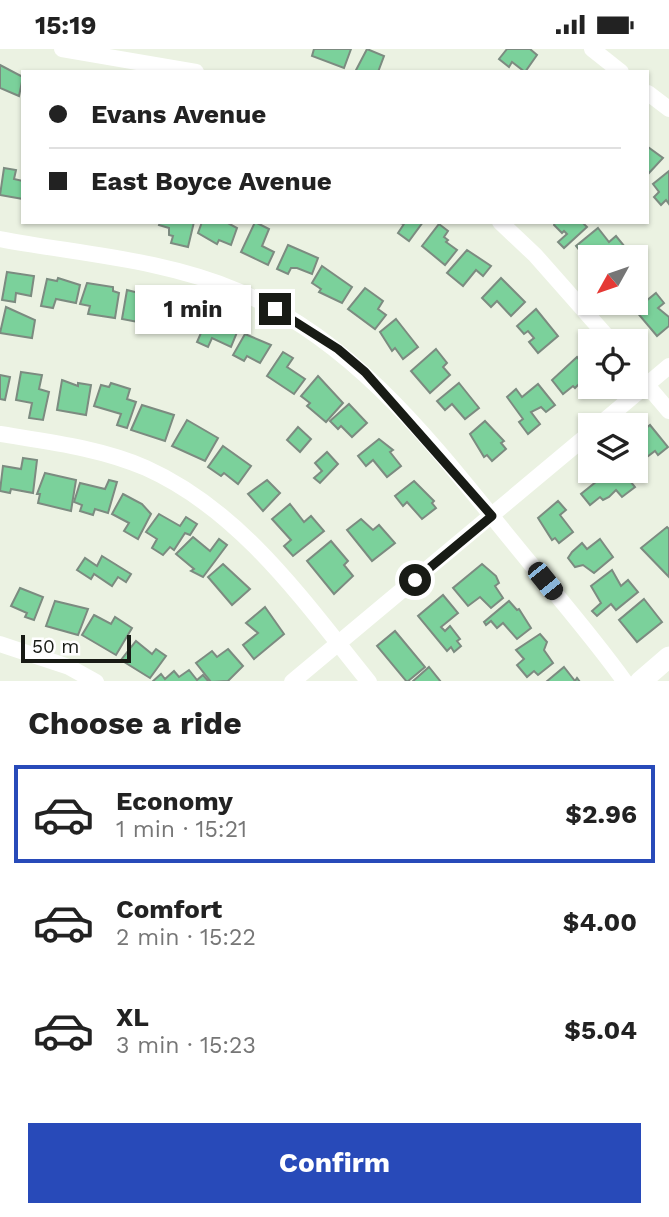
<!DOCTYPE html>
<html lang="en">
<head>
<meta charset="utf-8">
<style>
  body { margin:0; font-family:"Work Sans",sans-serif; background:#f6f6f6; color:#222; height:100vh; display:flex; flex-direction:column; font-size:26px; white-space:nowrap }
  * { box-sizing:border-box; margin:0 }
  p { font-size:23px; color:#767676 }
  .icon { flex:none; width:38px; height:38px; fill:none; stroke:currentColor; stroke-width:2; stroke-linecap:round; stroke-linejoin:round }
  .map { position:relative; height:632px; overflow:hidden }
  .details { display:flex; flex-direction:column; background:#fff; flex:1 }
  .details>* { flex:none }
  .guide { position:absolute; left:21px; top:21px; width:628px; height:154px; border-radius:0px; box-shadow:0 2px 5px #0004; display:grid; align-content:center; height:154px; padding:0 28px; background:#fff }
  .needle { width:46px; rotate:230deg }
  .controls { position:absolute; left:578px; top:196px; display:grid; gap:14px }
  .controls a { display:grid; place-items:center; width:70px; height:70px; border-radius:0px; background:#fff; box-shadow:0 2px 5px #0004; font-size:35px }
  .scale { position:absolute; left:21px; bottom:18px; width:110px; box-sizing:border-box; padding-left:7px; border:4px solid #181b15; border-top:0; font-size:19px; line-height:24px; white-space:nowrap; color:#181b15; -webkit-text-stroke:5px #fff; paint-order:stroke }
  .end { position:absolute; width:32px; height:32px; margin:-16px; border:9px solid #181b15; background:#fff; box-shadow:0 0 0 4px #fff }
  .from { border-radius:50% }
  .bubble { position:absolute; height:49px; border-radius:0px; background:#fff; box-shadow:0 2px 5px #0004; font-size:23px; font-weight:700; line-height:49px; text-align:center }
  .car { position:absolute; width:21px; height:42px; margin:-21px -10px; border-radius:9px; box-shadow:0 0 5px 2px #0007; background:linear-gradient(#222 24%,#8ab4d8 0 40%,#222 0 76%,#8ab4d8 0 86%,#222 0) }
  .guide b { display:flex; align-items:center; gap:24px; height:66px; font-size:26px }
  .guide b+b { border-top:2px solid #e0e0e0 }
  .guide i { width:18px; height:18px; background:#222 }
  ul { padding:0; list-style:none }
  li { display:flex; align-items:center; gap:21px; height:98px; margin:0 14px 10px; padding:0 14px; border:4px solid transparent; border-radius:0px }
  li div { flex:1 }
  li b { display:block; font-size:26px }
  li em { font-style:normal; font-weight:700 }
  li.on { border-color:#284ab9 }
  li>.icon { width:63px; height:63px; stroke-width:1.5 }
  h2 { padding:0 28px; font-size:32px; line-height:84px }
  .action { display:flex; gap:14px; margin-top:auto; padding:14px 28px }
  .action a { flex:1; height:80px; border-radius:0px; background:#284ab9; color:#fff; font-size:28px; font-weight:700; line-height:80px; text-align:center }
  .status { display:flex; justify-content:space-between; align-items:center; height:49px; padding:0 35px; background:#fff; direction:ltr }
  .status svg { height:19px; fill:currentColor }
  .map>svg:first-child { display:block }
  .building { fill:#7bd19b; stroke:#7c8b80; stroke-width:2 }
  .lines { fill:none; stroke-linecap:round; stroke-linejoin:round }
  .minor { stroke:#fff; stroke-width:16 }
  .secondary { stroke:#fff; stroke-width:21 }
  .route { stroke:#181b15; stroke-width:9 }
</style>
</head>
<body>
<div class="status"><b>15:19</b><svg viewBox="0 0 49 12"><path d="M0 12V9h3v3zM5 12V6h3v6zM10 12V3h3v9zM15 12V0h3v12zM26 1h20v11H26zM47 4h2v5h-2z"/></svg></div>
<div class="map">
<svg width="669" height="633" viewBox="0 0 669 633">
  <rect width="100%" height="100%" fill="#ebf2e2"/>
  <g class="building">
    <polygon points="314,0 351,0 344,19 312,7"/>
    <polygon points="367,0 384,7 378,23 355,23"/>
    <polygon points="507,0 530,0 537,6 525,23 512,13 509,18 499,10"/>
    <polygon points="0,16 23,28 19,47 0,39"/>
    <polygon points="648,93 648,98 663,109 649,124 648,123"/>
    <polygon points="4,119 16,121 14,130 23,132 23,150 0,146"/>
    <polygon points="669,122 669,155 666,151 661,156 654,148 659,143 653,135"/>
    <polygon points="160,173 194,173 188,198 171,194 173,187 169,186 169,179 159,176"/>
    <polygon points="202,173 226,173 237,179 231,196 219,191 217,195 198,184"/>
    <polygon points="255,173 269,180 262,197 274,203 268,216 241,203"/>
    <polygon points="396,173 423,173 409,192 398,184 404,175"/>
    <polygon points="555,173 582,173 587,178 564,199 558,193 567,185 564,182 562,184 554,176"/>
    <polygon points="439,175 448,182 444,188 448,191 446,193 457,201 445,216 422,197"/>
    <polygon points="598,179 609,193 616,187 625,198 617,208 599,208 592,202 584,207 576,197"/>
    <polygon points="288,196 318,209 312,225 297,219 291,219 288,225 277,220"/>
    <polygon points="467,201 491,217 483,227 476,221 463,237 447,224"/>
    <polygon points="322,217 352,238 342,254 319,243 321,240 312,234"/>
    <polygon points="7,223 34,227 31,247 16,244 15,253 2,251"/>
    <polygon points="58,229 80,236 76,254 56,250 53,259 41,257 47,230 57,232"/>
    <polygon points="501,229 525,253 511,267 497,252 491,258 482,249"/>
    <polygon points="87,234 113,238 113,242 119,244 115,269 88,265 90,257 80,255"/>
    <polygon points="365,239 383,252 378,260 386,266 375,280 348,260"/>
    <polygon points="127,241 139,244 138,251 144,255 158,258 154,276 122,270"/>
    <polygon points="656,244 664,254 658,259 669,268 669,277 657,287 635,261"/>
    <polygon points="168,251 180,254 179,258 190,258 189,261 194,263 189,281 173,275 172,279 162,275"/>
    <polygon points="6,258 35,271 32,289 0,284"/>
    <polygon points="536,260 558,287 538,304 529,293 534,289 528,282 524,285 517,277"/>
    <polygon points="208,268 217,272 218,269 238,281 231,298 212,289 208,298 197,293"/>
    <polygon points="396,270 418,298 403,310 395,299 392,302 380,283"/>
    <polygon points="245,285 271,296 260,314 247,307 244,312 233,306"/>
    <polygon points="436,300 447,314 443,318 450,326 430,344 411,322"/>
    <polygon points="283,303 293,309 287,318 305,330 294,345 267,327"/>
    <polygon points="577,308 590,324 575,339 573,337 563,345 552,331"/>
    <polygon points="21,323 42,326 39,340 49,343 43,371 29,369 32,354 16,351"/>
    <polygon points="0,326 10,328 5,351 0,350"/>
    <polygon points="318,327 343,354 326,373 307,357 310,354 301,347"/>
    <polygon points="62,331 78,337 78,334 91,336 86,366 57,361"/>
    <polygon points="111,334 130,340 127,350 136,353 127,379 117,376 121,365 94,357 101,336 109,338"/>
    <polygon points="459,334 479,359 465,370 452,355 445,361 437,352"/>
    <polygon points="538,335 555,356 546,363 541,358 531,363 540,375 528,385 519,373 523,370 507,348 516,340 522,348"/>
    <polygon points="349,355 367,374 352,388 341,377 338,380 330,372"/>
    <polygon points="142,356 174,366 165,392 131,381"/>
    <polygon points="187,371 218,389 205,412 172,397"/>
    <polygon points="485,372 504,392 501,394 506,400 492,412 487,406 484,408 470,385"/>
    <polygon points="650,376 668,398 658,406 655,402 635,417 635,388"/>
    <polygon points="298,378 311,390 300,403 287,391"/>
    <polygon points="379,390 393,401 390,403 401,417 387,428 373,411 366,417 358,407"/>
    <polygon points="223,397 251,417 238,435 224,424 221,427 208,418"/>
    <polygon points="327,403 338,415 320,434 314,429 322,422 315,414"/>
    <polygon points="23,409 37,411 33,444 11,440 10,444 0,442 3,417 21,420"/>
    <polygon points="599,422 622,422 635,438 622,448 616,441 609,448 603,451 600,448 590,456 581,445 597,432 602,425"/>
    <polygon points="45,424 76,431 71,462 38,454 40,445 37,445"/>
    <polygon points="109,431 117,433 108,464 95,460 93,466 80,462 82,456 74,453 80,434 105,440"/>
    <polygon points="267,431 280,444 263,462 248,445"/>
    <polygon points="414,432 434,452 432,454 436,459 422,470 407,453 403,457 395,447"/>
    <polygon points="123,445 142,455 151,465 138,490 124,482 129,474 112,465"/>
    <polygon points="558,452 566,461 560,466 573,483 559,494 555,489 552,491 538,469"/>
    <polygon points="290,455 304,473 311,467 324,482 293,507 284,497 291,491 272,470"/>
    <polygon points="159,465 180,477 186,468 197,475 190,486 185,484 174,501 170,498 163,506 152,499 157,490 146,483"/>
    <polygon points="361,470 373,481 379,476 395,494 372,512 347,481"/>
    <polygon points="667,478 669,480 669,528 641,499"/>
    <polygon points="193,488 210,502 219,490 227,496 203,528 191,522 194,520 176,505"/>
    <polygon points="600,490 613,508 594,524 583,516 575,518 568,509 572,503 582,494 587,500"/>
    <polygon points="331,492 348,512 344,516 353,527 334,545 307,512"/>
    <polygon points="102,507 131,525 126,533 118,528 112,537 94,525 91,530 77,521 85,509 97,517"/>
    <polygon points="223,515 250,540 232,556 208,528"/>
    <polygon points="482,515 496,527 499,534 495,537 503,549 491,559 480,548 468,557 453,539"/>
    <polygon points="612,521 621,537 628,531 638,543 616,561 611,555 597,567 592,562 601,554 591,537"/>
    <polygon points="20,539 43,548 34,571 25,568 27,564 11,557"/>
    <polygon points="443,546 458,564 441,578 445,582 450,577 460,590 457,592 461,597 454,603 451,598 447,602 418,567"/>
    <polygon points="644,550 662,573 637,593 619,571"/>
    <polygon points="55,552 88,560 78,586 46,577"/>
    <polygon points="509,552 517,561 519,560 531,579 517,590 503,574 497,579 491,572 486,576 484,573"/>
    <polygon points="265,558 284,585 254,610 243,596 258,584 246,574"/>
    <polygon points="94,566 111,575 115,568 132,579 116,606 82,586"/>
    <polygon points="395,582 425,618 407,633 377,597"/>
    <polygon points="540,585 547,593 544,601 553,614 538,626 534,622 527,628 517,616 524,610 516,601"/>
    <polygon points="136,592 152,605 156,600 166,607 150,629 121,611"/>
    <polygon points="228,600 243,617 228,632 211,633 196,614 212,602 217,608"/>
    <polygon points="429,618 441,633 412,633"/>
    <polygon points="564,618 575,632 577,629 580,633 546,633"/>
    <polygon points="189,621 197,631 203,626 209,633 152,633 161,625 165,630 174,622 179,628"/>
  </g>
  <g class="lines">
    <g class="minor">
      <polyline points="62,0 196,23"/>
      <polyline points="592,0 621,23"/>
      <polyline points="648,44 669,60"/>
      <polyline points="500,173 535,206 611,292"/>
      <path d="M0 190C79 205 163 210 238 242 356 292 433 395 512 492 550 539 590 584 625 633"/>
      <polyline points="635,322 669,362"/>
      <polyline points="599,376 669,317"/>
      <path d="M0 385C49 393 100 399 146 419 242 462 305 554 369 633"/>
      <polyline points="0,595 69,618 96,633"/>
      <polyline points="292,633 590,384"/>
    </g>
    <polyline class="secondary" points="640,633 669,608"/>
  </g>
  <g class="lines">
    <polyline class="route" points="275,260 338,300 365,323 492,467 415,531"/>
  </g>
</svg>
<div class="controls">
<a><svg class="needle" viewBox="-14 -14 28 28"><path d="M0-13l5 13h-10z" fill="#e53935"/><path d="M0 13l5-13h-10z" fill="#767676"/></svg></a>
<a><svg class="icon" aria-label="locate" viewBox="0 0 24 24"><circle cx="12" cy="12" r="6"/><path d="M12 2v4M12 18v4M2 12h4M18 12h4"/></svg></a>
<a><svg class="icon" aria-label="layers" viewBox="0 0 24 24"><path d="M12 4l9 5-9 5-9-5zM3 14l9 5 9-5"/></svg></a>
</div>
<div class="scale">50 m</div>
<i class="end from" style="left:415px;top:531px"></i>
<i class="end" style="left:275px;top:260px"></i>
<div class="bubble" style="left:135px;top:236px;width:116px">1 min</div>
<i class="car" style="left:545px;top:532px;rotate:141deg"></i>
<div class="guide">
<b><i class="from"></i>Evans Avenue</b>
<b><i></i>East Boyce Avenue</b>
</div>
</div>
<section class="details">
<h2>Choose a ride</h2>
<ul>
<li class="on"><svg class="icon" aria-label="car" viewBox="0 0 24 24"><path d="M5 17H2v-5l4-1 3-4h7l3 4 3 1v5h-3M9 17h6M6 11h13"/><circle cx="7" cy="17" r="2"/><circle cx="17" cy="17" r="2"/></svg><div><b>Economy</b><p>1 min · 15:21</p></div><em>$2.96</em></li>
<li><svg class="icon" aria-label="car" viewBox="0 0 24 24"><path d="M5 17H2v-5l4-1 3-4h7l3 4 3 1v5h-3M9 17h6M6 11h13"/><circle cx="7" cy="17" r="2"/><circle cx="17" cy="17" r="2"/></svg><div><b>Comfort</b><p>2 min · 15:22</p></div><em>$4.00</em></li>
<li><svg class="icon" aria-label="car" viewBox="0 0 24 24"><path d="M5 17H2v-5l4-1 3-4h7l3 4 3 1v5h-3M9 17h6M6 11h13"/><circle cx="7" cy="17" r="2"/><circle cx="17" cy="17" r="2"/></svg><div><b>XL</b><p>3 min · 15:23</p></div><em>$5.04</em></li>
</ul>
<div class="action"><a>Confirm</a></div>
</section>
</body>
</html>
